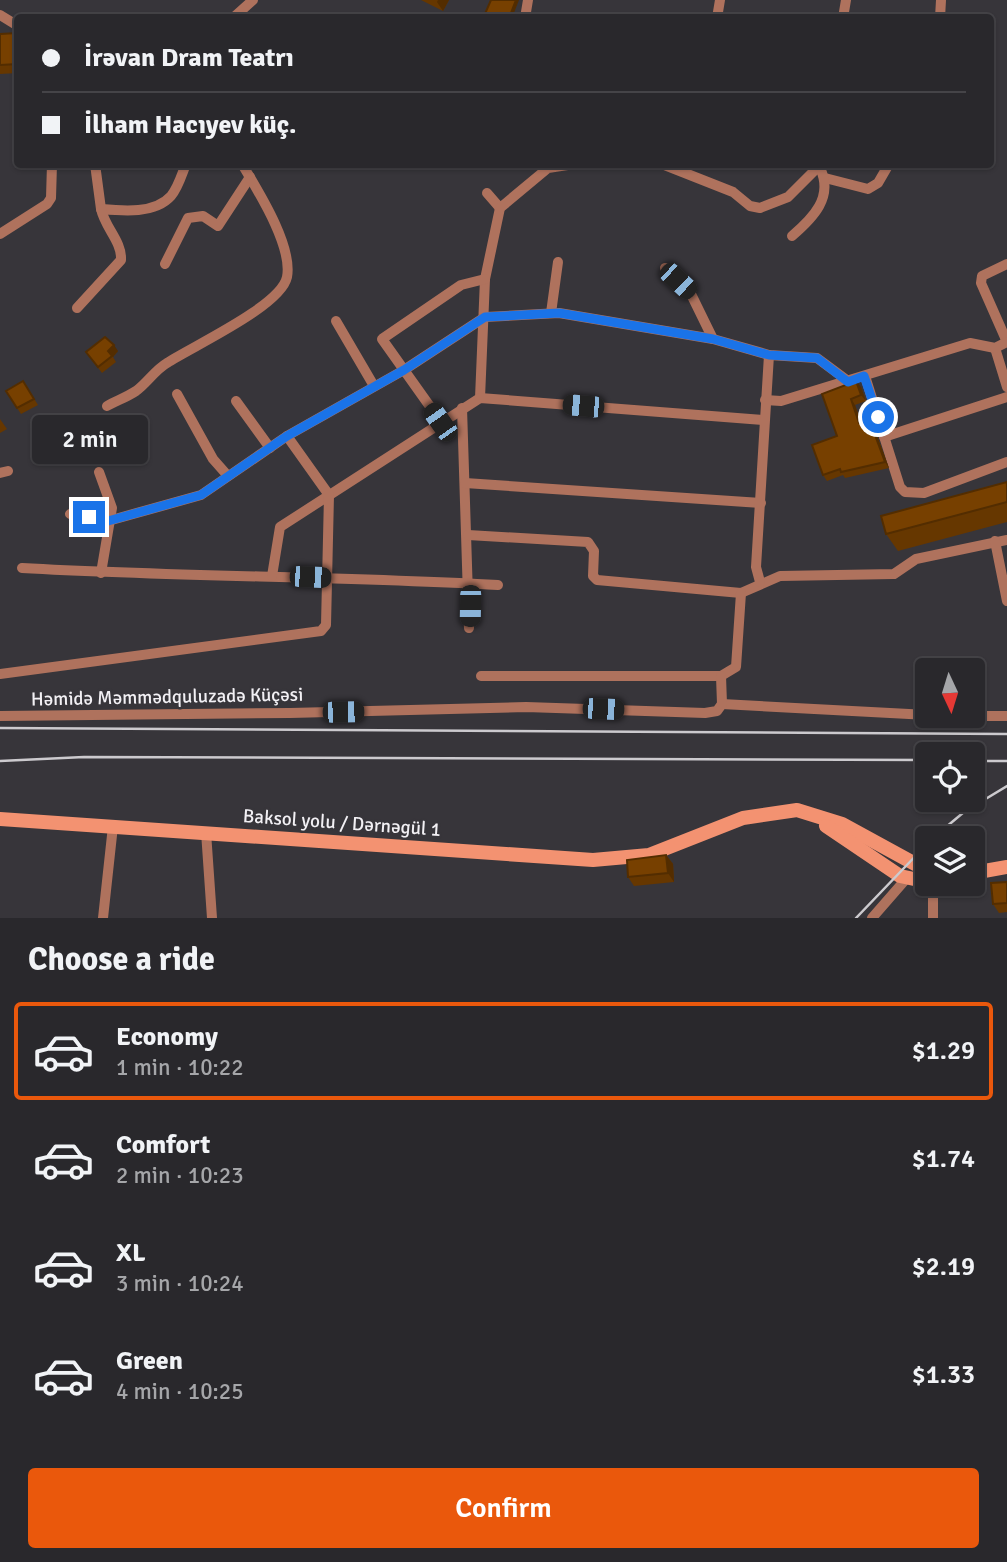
<!DOCTYPE html>
<html lang="en">
<head>
<meta charset="utf-8">
<style>
  body { margin:0; font-family:Signika,sans-serif; background:#313034; color:#f1f3f6; height:100vh; display:flex; flex-direction:column; font-size:26px; white-space:nowrap }
  * { box-sizing:border-box; margin:0 }
  p { font-size:23px; color:#a5a6a9 }
  .icon { flex:none; width:38px; height:38px; fill:none; stroke:currentColor; stroke-width:2; stroke-linecap:round; stroke-linejoin:round }
  .map { position:relative; height:918px; overflow:hidden }
  .side { display:flex; flex-direction:column; background:#29282c; flex:1 }
  .side>* { flex:none }
  .hud { position:absolute; left:14px; top:14px; width:980px; height:154px; border-radius:7px; box-shadow:0 2px 5px #0004,0 0 0 2px #454448; display:grid; align-content:center; height:154px; padding:0 28px; background:#29282c }
  .needle { width:46px; rotate:176deg }
  .buttons { position:absolute; left:915px; top:658px; display:grid; gap:14px }
  .buttons a { display:grid; place-items:center; width:70px; height:70px; border-radius:7px; background:#29282c; box-shadow:0 2px 5px #0004,0 0 0 2px #454448; font-size:35px }
  .end { position:absolute; width:32px; height:32px; margin:-16px; border:9px solid #1a73e8; background:#fff; box-shadow:0 0 0 4px #fff }
  .from { border-radius:50% }
  .bubble { position:absolute; height:49px; border-radius:7px; background:#29282c; box-shadow:0 2px 5px #0004,0 0 0 2px #454448; font-size:23px; font-weight:600; line-height:49px; text-align:center }
  .car { position:absolute; width:21px; height:42px; margin:-21px -10px; border-radius:9px; box-shadow:0 0 5px 2px #0007; background:linear-gradient(#222 24%,#8ab4d8 0 40%,#222 0 76%,#8ab4d8 0 86%,#222 0) }
  .hud b { display:flex; align-items:center; gap:24px; height:66px; font-size:26px }
  .hud b+b { border-top:2px solid #454448 }
  .hud i { width:18px; height:18px; background:#f1f3f6 }
  ul { padding:0; list-style:none }
  li { display:flex; align-items:center; gap:21px; height:98px; margin:0 14px 10px; padding:0 14px; border:4px solid transparent; border-radius:7px }
  li div { flex:1 }
  li b { display:block; font-size:26px }
  li em { font-style:normal; font-weight:600 }
  li.current { border-color:#ea580c }
  li>.icon { width:63px; height:63px; stroke-width:1.5 }
  h2 { padding:0 28px; font-size:32px; line-height:84px }
  .cta { display:flex; gap:14px; margin-top:auto; padding:14px 28px }
  .cta a { flex:1; height:80px; border-radius:7px; background:#ea580c; color:#fff; font-size:28px; font-weight:600; line-height:80px; text-align:center }
  .map>svg:first-child { display:block }
  .lines { fill:none; stroke-linecap:round; stroke-linejoin:round }
  .street { stroke:#af725d; stroke-width:10 }
  .secondary { stroke:#f39271; stroke-width:14 }
  .rail { stroke:#cccace; stroke-width:2.5 }
  .wall { fill:#663700 }
  .shaded-wall { fill:#532d00 }
  .building { fill:#774000; stroke:#532d00; stroke-width:2 }
  .route { stroke:#1a73e8; stroke-width:9 }
  .labels { text-anchor:middle; dominant-baseline:central; stroke-width:5; stroke-linejoin:round; paint-order:stroke }
  .street-label { font-size:19px; fill:#f2f0f4; stroke:#37353a }
</style>
</head>
<body>
<div class="map">
<svg width="1007" height="918" viewBox="0 0 1007 918">
  <rect width="100%" height="100%" fill="#37353a"/>
  <g class="lines">
    <g class="street">
      <polyline points="0,15 18,26"/>
      <polyline points="233,18 253,0"/>
      <polyline points="525,18 528,0"/>
      <polyline points="717,18 720,0"/>
      <polyline points="843,18 846,0"/>
      <polyline points="940,18 941,0"/>
      <path d="M95 164 101 209C123 211 155 214 171 196 178 188 182 174 186 164"/>
      <polyline points="662,164 733,192 750,206 760,208 788,197 821,164"/>
      <polyline points="825,178 868,189 878,183 889,164"/>
      <polyline points="487,193 500,208"/>
      <polyline points="0,234 47,204 51,198 52,164"/>
      <path d="M792 236C813 218 834 197 820 168"/>
      <polyline points="165,264 188,218 203,216 218,226 250,177"/>
      <polyline points="665,268 690,292 713,339"/>
      <path d="M77 308 121 260C122 241 105 228 101 209"/>
      <polyline points="551,313 558,262"/>
      <polyline points="336,321 374,386"/>
      <polyline points="1007,342 981,283 982,276 1007,264"/>
      <polyline points="995,348 1007,387"/>
      <polyline points="865,376 900,487 905,492 924,493 1007,462"/>
      <polyline points="177,394 213,459 228,476"/>
      <polyline points="480,398 485,279 500,208 548,168 574,164"/>
      <polyline points="765,400 781,401 970,343 995,348 1007,342"/>
      <polyline points="236,401 270,448"/>
      <path d="M107 406C116 401 127 397 136 391 147 383 155 370 167 363 193 346 281 306 287 277 293 246 258 191 242 164"/>
      <polyline points="462,408 469,628"/>
      <polyline points="441,422 382,339 461,285 485,279"/>
      <polyline points="884,437 1007,397"/>
      <polyline points="99,472 112,508 101,573"/>
      <polyline points="0,473 8,471"/>
      <polyline points="465,483 761,503"/>
      <polyline points="70,514 108,521 201,495 287,436 404,370 485,317 559,313 713,339 769,355 817,358 848,381"/>
      <polyline points="468,535 588,542 594,551 593,576 597,580 741,593 780,576 894,574 916,559 1007,540"/>
      <polyline points="995,541 1007,601"/>
      <path d="M22 568C180 577 339 576 498 585"/>
      <polyline points="272,576 280,527 480,398 763,420"/>
      <polyline points="760,582 756,567 769,355"/>
      <polyline points="0,674 321,631 326,625 329,495 287,436"/>
      <polyline points="481,676 721,676 736,667 741,593"/>
      <polyline points="722,704 928,715"/>
      <polyline points="0,716 290,713 526,707 705,713 717,711 722,704 721,676"/>
      <polyline points="959,716 1007,716"/>
      <polyline points="206,832 212,918"/>
      <polyline points="103,918 113,826"/>
      <polyline points="872,918 906,879"/>
      <polyline points="933,918 933,884"/>
    </g>
    <g class="secondary">
      <polyline points="0,819 593,860 649,855 743,818 797,810 842,824 928,871"/>
      <polyline points="826,826 900,876 928,882"/>
      <polyline points="973,873 1007,867"/>
    </g>
    <g class="rail">
      <polyline points="0,728 1007,734"/>
      <polyline points="0,761 84,757 928,760"/>
      <polyline points="973,761 1007,761"/>
      <polyline points="933,838 964,812 1007,786"/>
      <polyline points="856,918 928,843"/>
    </g>
  </g>
  <g class="wall">
    <polygon points="421,0 449,0 443,11"/>
    <polygon points="17,33 18,73 0,74 0,34"/>
    <polygon points="118,351 113,357 116,362 102,373 86,352"/>
    <polygon points="23,381 38,405 21,414 6,391"/>
    <polygon points="861,387 866,401 855,405 861,422 869,419 873,425 889,468 845,478 843,475 827,481 823,475 837,436 822,394"/>
    <polygon points="0,419 7,429 0,433"/>
    <polygon points="1007,482 1007,522 898,551 886,534"/>
    <polygon points="666,855 673,864 674,882 634,886 628,877"/>
    <polygon points="1007,882 1007,912 999,913 993,904"/>
  </g>
  <g class="shaded-wall">
    <polygon points="438,0 449,0 443,11 437,2"/>
    <polygon points="516,0 519,0 512,18 509,18"/>
    <polygon points="114,345 118,351 113,357 108,351"/>
    <polygon points="856,381 861,387 866,401 861,395"/>
    <polygon points="851,399 855,405 864,429 859,423"/>
    <polygon points="869,419 873,425 889,468 885,462"/>
    <polygon points="666,855 673,864 674,882 668,873"/>
  </g>
  <g class="building">
    <polygon points="491,0 516,0 509,18 486,18 484,16"/>
    <polygon points="17,33 18,64 0,65 0,34"/>
    <polygon points="105,337 114,345 108,351 112,356 98,367 86,352"/>
    <polygon points="23,381 34,399 17,408 6,391"/>
    <polygon points="856,381 861,395 851,399 859,423 869,419 885,462 841,472 840,469 823,475 812,445 837,436 822,394"/>
    <polygon points="1007,482 1007,502 886,534 881,516"/>
    <polygon points="666,855 668,873 628,877 627,860"/>
    <polygon points="1007,882 1007,903 993,904 991,883"/>
  </g>
  <g class="lines">
    <polyline class="route" points="89,517 108,521 201,495 287,436 404,370 485,317 559,313 713,339 769,355 817,358 848,382 864,376 878,417"/>
  </g>
  <g class="labels">
    <g class="street-label">
      <text transform="translate(167 697) rotate(-1)">Həmidə Məmmədquluzadə Küçəsi</text>
      <text transform="translate(342 823) rotate(4)">Baksol yolu / Dərnəgül 1</text>
    </g>
  </g>
</svg>
<div class="buttons">
<a><svg class="needle" viewBox="-14 -14 28 28"><path d="M0-13l5 13h-10z" fill="#e53935"/><path d="M0 13l5-13h-10z" fill="#a5a6a9"/></svg></a>
<a><svg class="icon" aria-label="locate" viewBox="0 0 24 24"><circle cx="12" cy="12" r="6"/><path d="M12 2v4M12 18v4M2 12h4M18 12h4"/></svg></a>
<a><svg class="icon" aria-label="layers" viewBox="0 0 24 24"><path d="M12 4l9 5-9 5-9-5zM3 14l9 5 9-5"/></svg></a>
</div>
<i class="end from" style="left:878px;top:417px"></i>
<i class="end" style="left:89px;top:517px"></i>
<div class="bubble" style="left:32px;top:415px;width:116px">2 min</div>
<i class="car" style="left:678px;top:281px;rotate:133deg"></i>
<i class="car" style="left:583px;top:406px;rotate:275deg"></i>
<i class="car" style="left:440px;top:422px;rotate:325deg"></i>
<i class="car" style="left:310px;top:577px;rotate:92deg"></i>
<i class="car" style="left:470px;top:606px;rotate:181deg"></i>
<i class="car" style="left:603px;top:709px;rotate:92deg"></i>
<i class="car" style="left:343px;top:712px;rotate:89deg"></i>
<div class="hud">
<b><i class="from"></i>İrəvan Dram Teatrı</b>
<b><i></i>İlham Hacıyev küç.</b>
</div>
</div>
<section class="side">
<h2>Choose a ride</h2>
<ul>
<li class="current"><svg class="icon" aria-label="car" viewBox="0 0 24 24"><path d="M5 17H2v-5l4-1 3-4h7l3 4 3 1v5h-3M9 17h6M6 11h13"/><circle cx="7" cy="17" r="2"/><circle cx="17" cy="17" r="2"/></svg><div><b>Economy</b><p>1 min · 10:22</p></div><em>$1.29</em></li>
<li><svg class="icon" aria-label="car" viewBox="0 0 24 24"><path d="M5 17H2v-5l4-1 3-4h7l3 4 3 1v5h-3M9 17h6M6 11h13"/><circle cx="7" cy="17" r="2"/><circle cx="17" cy="17" r="2"/></svg><div><b>Comfort</b><p>2 min · 10:23</p></div><em>$1.74</em></li>
<li><svg class="icon" aria-label="car" viewBox="0 0 24 24"><path d="M5 17H2v-5l4-1 3-4h7l3 4 3 1v5h-3M9 17h6M6 11h13"/><circle cx="7" cy="17" r="2"/><circle cx="17" cy="17" r="2"/></svg><div><b>XL</b><p>3 min · 10:24</p></div><em>$2.19</em></li>
<li><svg class="icon" aria-label="car" viewBox="0 0 24 24"><path d="M5 17H2v-5l4-1 3-4h7l3 4 3 1v5h-3M9 17h6M6 11h13"/><circle cx="7" cy="17" r="2"/><circle cx="17" cy="17" r="2"/></svg><div><b>Green</b><p>4 min · 10:25</p></div><em>$1.33</em></li>
</ul>
<div class="cta"><a>Confirm</a></div>
</section>
</body>
</html>
